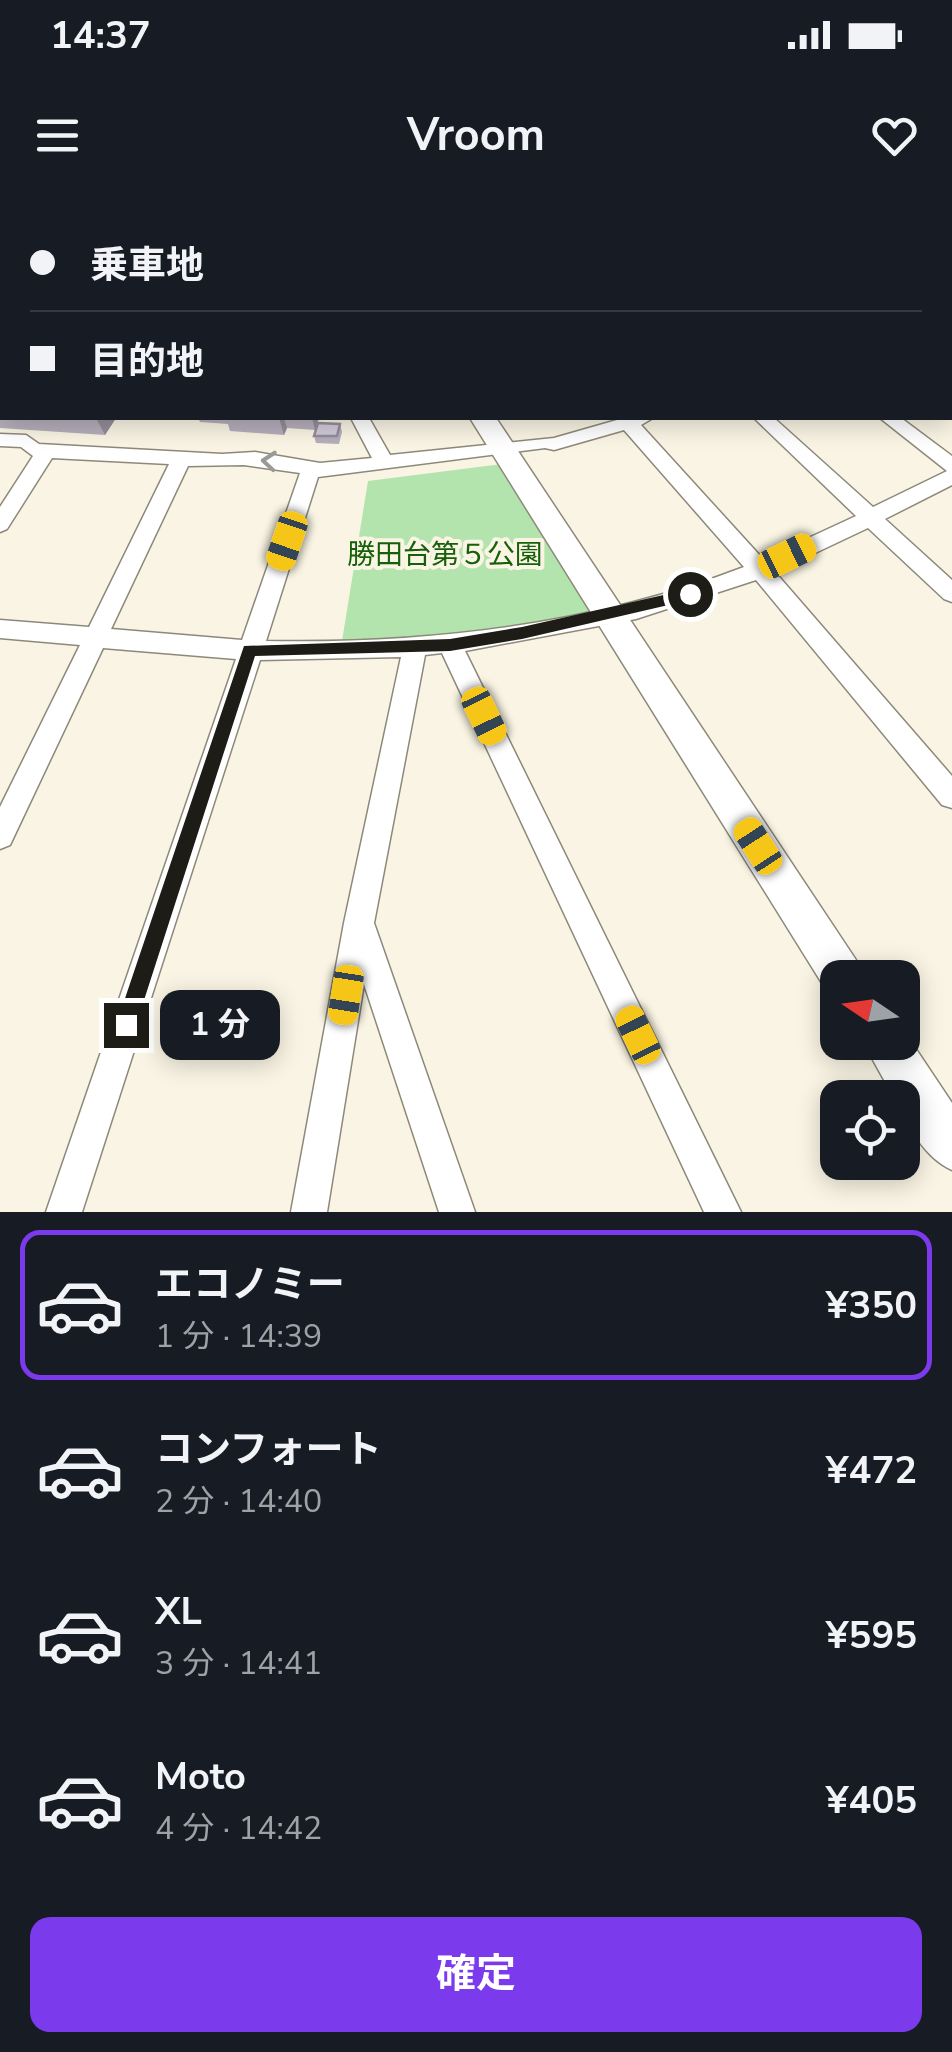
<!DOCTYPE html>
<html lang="ja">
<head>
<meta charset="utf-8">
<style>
  body { margin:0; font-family:"Nunito Sans","Noto Sans JP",sans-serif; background:#20242c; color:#f1f3f6; height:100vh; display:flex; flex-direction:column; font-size:38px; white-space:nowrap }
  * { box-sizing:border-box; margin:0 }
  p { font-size:32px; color:#9ea1a6 }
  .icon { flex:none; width:55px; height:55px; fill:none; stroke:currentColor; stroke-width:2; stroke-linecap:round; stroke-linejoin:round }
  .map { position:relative; height:1012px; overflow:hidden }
  .side { display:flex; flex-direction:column; background:#171b24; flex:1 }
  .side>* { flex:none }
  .banner { position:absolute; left:0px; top:0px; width:952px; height:220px; box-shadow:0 5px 25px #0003; display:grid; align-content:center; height:220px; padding:0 30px; background:#171b24 }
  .needle { width:65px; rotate:283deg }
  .buttons { position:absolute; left:820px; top:760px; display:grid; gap:20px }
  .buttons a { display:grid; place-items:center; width:100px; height:100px; border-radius:20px; background:#171b24; box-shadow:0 5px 25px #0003; font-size:50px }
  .end { position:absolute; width:45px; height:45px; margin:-22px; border:12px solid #1d1c16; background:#fff; box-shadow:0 0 0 5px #fff }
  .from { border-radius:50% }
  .bubble { position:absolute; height:70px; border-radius:20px; background:#171b24; box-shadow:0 5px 25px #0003; font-size:32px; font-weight:700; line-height:70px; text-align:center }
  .car { position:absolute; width:30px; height:60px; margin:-30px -15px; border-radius:12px; box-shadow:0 0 8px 2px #0007; background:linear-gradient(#f5c518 24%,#345 0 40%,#f5c518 0 76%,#345 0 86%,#f5c518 0) }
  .banner b { display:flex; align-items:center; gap:35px; height:95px; font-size:38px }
  .banner b+b { border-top:2px solid #363941 }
  .banner i { width:25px; height:25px; background:#f1f3f6 }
  ul { padding:18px 0 0; list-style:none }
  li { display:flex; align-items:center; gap:30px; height:150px; margin:0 20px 15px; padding:0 10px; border:5px solid transparent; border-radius:20px }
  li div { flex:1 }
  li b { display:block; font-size:38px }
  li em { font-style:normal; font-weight:700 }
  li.on { border-color:#7c3aed }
  li>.icon { width:90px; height:90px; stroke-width:1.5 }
  .button { display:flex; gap:20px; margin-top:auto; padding:20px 30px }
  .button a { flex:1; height:115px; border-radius:20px; background:#7c3aed; color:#fff; font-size:40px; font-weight:700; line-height:115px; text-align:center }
  .status { display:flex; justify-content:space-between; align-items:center; height:70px; padding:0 50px; background:#171b24; direction:ltr }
  .status svg { height:28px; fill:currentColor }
  header { display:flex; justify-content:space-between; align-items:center; height:130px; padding:0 30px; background:#171b24; font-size:45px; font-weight:700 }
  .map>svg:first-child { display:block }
  .green { fill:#b4e4ad }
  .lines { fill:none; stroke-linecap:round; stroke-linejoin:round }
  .street-casing { stroke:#8d897a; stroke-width:3 }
  .secondary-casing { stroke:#8d897a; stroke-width:3 }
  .street { fill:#fff; fill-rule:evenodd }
  .secondary { fill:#fff; fill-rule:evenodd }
  .wall { fill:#b5aebb }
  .shaded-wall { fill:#938d99 }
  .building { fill:#d2cada; stroke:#938d99; stroke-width:2.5 }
  .oneway { stroke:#999996 }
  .route { fill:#1d1c16 }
  .labels { text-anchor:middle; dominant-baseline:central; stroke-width:8; stroke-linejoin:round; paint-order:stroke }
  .park-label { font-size:28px; fill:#156008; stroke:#f9f4e3 }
</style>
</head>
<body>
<div class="status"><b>14:37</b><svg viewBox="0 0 49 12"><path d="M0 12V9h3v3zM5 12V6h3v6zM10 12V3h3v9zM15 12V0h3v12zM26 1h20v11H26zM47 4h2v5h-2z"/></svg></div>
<header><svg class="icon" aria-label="menu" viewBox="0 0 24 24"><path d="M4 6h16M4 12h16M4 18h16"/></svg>Vroom<svg class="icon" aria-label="heart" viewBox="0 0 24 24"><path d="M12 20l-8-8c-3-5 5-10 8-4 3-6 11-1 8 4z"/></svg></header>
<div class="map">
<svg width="952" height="1012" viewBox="0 0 952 1012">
  <rect width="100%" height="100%" fill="#f9f4e3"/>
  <polygon class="green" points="502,264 602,411 448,440 342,441 368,281"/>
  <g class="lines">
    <defs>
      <g id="street">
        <polygon points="602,0 618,0 619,2 604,2"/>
        <polygon points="723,0 740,0 741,2 725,2"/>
        <polygon points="841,0 858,0 859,2 843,2"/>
        <polygon points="952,42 952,52 950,53 950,43"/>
        <rect x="950" y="138" width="2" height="11"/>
        <path d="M351 218H369L390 255 554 238 624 218H653L641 225 763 359 856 316 754 218H774L873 307 947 271 880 218H901L952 256V285L885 319 952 380V402L944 399 868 328 775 372 952 576V608L942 605 756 380 636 419 465 451 741 1012H704L442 453 425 455 374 723 475 1012H439L364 784 327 1012H291L344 723 401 457 260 460 82 1012H46L236 459 103 448 10 645 0 649V607L80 445 0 438V420L89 427 169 264 52 258 7 329 0 332V307L33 256 21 247 0 246V234L26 235 39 244 222 254 255 252 320 263 372 258ZM624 230 744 367C593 425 427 444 266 441L318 277 545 248 554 250ZM244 265 300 273 242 440 111 429 188 266Z"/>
      </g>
      <g id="secondary">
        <polygon points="323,0 343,0 345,2 325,2"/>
        <rect x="0" y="16" width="2" height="12"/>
        <polygon points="470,218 496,218 858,763 864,778 838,778 838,797 828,793"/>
        <path d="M902 828 952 903V970C928 960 902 924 902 898H894L863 842H902Z"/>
      </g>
    </defs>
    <use href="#street" class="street-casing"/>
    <use href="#secondary" class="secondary-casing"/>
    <use href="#street" class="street"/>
    <use href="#secondary" class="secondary"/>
  </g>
  <g class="wall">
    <polygon points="2,158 2,218 116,218 105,235 0,228 0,161"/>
    <polygon points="198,218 319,218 315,230 287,228 284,235 230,231 228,224 200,222"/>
    <polygon points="340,224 342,232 339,244 316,243 314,236"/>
  </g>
  <g class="shaded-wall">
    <polygon points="96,218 116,218 105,235"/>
    <polygon points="279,218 284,218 287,228 284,235"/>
    <polygon points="312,218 319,218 315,230"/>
  </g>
  <g class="building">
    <polygon points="2,158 2,202 0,202 0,161"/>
    <polygon points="318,223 340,224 337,236 314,236"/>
  </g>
  <defs><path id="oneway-chevron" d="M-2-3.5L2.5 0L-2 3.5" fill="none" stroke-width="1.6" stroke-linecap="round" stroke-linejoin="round" transform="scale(2.5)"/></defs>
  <use class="oneway" href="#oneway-chevron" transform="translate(269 261) rotate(-175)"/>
  <polygon class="route" points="690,389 698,394 690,400 522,439 450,451 255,456 136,825 133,832 126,835 119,832 116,825 244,446 450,439 522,427"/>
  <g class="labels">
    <g class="park-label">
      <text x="445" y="355">勝田台第５公園</text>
    </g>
  </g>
</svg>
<div class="buttons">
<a><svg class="needle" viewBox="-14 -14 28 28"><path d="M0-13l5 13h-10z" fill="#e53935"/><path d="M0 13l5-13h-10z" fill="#9ea1a6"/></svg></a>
<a><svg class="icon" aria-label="locate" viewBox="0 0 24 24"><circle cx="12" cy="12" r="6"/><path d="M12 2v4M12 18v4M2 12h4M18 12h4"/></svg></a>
</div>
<i class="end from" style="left:690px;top:394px"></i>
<i class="end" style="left:126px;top:825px"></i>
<div class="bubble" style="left:160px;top:790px;width:120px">1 分</div>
<i class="car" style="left:287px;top:341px;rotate:199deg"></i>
<i class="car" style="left:787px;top:356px;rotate:64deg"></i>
<i class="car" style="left:484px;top:516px;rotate:154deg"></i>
<i class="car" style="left:758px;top:646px;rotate:327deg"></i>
<i class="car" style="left:346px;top:795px;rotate:189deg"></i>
<i class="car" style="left:638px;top:835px;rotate:334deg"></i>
<div class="banner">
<b><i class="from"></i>乗車地</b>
<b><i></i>目的地</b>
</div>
</div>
<section class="side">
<ul>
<li class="on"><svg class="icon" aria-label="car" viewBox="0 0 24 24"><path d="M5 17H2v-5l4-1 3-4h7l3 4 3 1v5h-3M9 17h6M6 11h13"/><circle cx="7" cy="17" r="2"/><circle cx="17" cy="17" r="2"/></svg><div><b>エコノミー</b><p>1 分 · 14:39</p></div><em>¥350</em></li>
<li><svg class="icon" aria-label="car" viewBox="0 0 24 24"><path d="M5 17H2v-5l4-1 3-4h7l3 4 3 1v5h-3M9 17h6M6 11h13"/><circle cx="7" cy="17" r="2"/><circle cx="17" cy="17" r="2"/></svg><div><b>コンフォート</b><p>2 分 · 14:40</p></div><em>¥472</em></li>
<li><svg class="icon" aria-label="car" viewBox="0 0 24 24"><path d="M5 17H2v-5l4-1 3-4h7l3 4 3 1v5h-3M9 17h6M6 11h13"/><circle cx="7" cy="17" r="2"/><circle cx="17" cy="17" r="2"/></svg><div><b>XL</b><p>3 分 · 14:41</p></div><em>¥595</em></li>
<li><svg class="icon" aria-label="car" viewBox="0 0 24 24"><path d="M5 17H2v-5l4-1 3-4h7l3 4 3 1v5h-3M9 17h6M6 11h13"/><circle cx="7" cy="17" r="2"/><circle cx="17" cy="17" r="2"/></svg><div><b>Moto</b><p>4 分 · 14:42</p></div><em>¥405</em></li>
</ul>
<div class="button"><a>確定</a></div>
</section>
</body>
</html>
